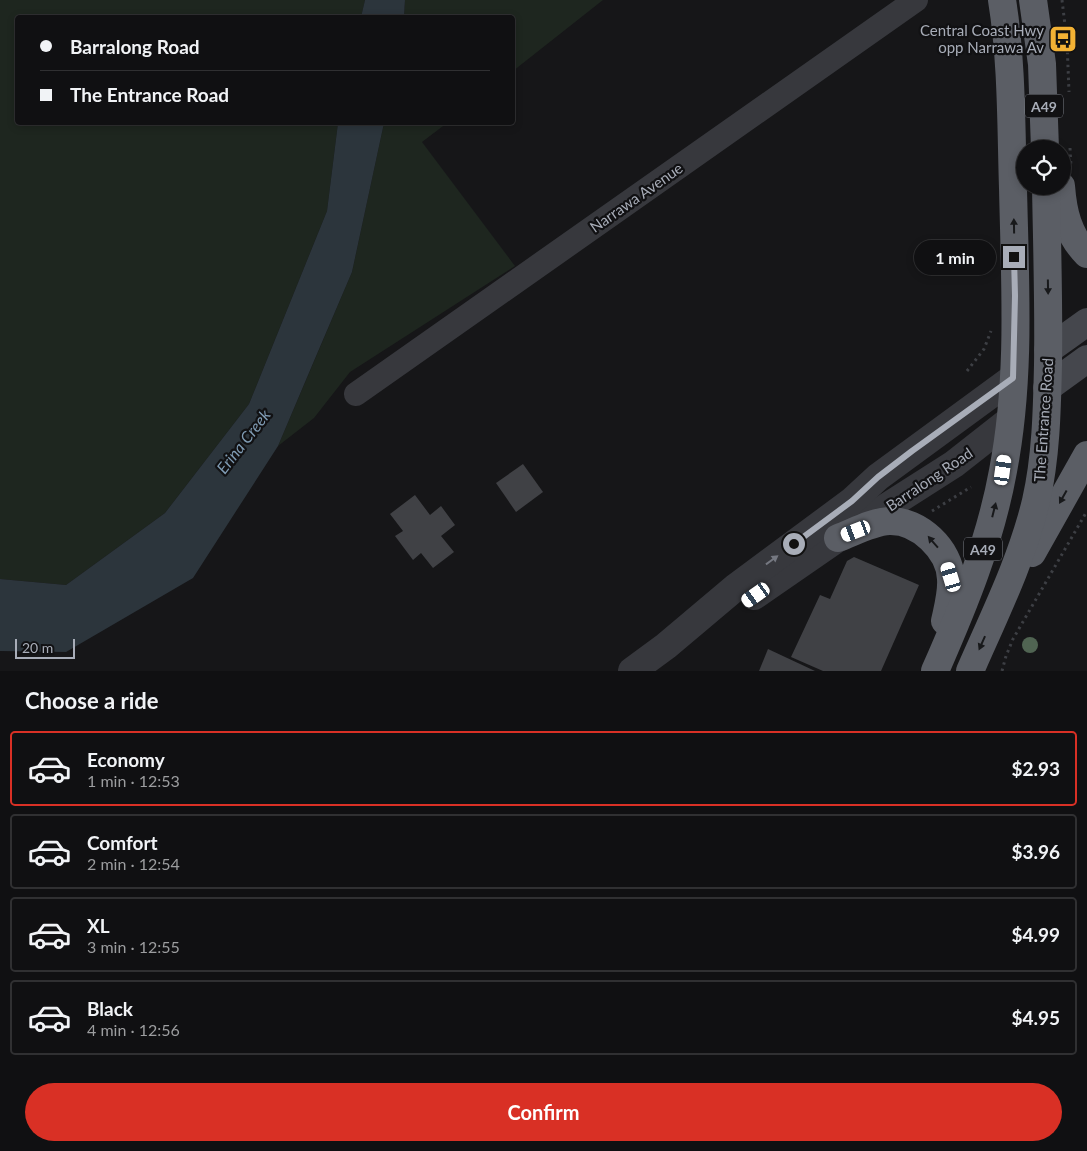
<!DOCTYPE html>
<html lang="en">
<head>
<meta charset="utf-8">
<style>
  body { margin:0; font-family:Lato,sans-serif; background:#1e1e20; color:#f1f3f6; height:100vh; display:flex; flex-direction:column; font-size:19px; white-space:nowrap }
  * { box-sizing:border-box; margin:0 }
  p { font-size:16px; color:#9c9d9f }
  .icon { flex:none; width:28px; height:28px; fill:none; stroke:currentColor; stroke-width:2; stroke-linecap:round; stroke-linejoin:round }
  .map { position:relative; height:671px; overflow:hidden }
  .sheet { display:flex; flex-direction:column; background:#101012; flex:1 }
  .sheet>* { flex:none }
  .top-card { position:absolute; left:15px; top:15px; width:500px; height:110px; border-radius:5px; box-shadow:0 2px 8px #0003,0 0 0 1px #303032; display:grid; align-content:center; height:110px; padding:0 25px; background:#101012 }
  .buttons { position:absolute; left:1016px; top:140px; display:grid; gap:10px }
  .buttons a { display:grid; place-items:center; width:55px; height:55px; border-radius:50%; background:#101012; box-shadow:0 2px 8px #0003,0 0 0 1px #303032; font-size:25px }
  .scale { position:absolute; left:15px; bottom:12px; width:60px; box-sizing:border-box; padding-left:5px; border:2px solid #a8adb8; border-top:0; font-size:14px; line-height:18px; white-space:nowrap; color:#a8adb8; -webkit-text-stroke:4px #111113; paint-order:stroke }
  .end { position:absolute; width:22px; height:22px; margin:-11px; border:6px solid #a8adb8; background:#111; box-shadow:0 0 0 2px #111 }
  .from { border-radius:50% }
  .bubble { position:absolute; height:35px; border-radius:18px; background:#101012; box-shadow:0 2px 8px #0003,0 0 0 1px #303032; font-size:16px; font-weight:700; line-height:35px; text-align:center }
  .car { position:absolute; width:15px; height:30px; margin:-15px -8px; border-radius:6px; box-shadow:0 0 4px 1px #0007; background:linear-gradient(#fff 24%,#345 0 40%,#fff 0 76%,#345 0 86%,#fff 0) }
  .top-card b { display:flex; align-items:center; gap:18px; height:48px; font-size:19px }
  .top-card b+b { border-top:1px solid #303032 }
  .top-card i { width:12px; height:12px; background:#f1f3f6 }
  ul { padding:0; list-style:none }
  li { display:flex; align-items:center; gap:15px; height:75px; margin:0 10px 8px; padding:0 15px; border:2px solid #303032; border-radius:5px }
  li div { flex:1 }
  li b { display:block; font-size:19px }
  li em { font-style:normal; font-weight:700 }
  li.on { border-color:#d93025 }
  li>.icon { width:45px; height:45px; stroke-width:1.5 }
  h2 { padding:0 25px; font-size:22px; line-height:60px }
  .primary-button { display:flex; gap:10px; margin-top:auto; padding:10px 25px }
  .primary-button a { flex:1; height:58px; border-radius:30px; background:#d93025; color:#fff; font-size:20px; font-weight:700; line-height:58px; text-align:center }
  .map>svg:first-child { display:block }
  .green { fill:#1e261f }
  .water { fill:#2c353c }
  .building { fill:#404145 }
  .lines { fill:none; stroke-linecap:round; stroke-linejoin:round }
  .path { stroke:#3d3f44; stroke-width:3; stroke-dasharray:2.5 4; stroke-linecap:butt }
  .minor { stroke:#37383d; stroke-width:24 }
  .tertiary { stroke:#37383d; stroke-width:28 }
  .secondary { stroke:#45474d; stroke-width:28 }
  .trunk { stroke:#5b5e65; stroke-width:28 }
  .tree { fill:#506452 }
  .oneway { fill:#18191b }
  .oneway2 { fill:#757881 }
  .route { stroke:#a8adb8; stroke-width:6 }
  .labels { text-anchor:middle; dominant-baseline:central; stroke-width:4.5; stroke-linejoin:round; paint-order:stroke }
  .shield { fill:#111113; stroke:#7b7e86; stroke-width:1 }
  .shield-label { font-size:14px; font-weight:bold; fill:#a8adb8 }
  .poi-label { font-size:15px; fill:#a8adb8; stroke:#111113; text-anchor:end }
  .street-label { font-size:15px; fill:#a8adb8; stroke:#111113 }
  .water-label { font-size:16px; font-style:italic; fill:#7f9bb3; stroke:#111113 }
</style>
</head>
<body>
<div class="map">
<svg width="1087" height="671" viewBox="0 0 1087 671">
  <rect width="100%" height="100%" fill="#161618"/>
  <g class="green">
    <polygon points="0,0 365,0 361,17 18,18 18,122 338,123 327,211 249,404 165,513 66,585 0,579"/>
    <polygon points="405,0 603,0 513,71 512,18 404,18"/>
    <polygon points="384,123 447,123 422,142 515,266 350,372 314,418 278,446 352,272"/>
  </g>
  <g class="water">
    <polygon points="365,0 405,0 404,17 361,17"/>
    <polygon points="338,123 384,123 352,272 314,361 278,446 193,578 66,652 0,651 0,579 66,585 165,513 249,404 327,211"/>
  </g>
  <g class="building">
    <polygon points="523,464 543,492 516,512 496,483"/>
    <polygon points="415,495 430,515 441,506 455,525 441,536 454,552 433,568 421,553 413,560 395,536 403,531 390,514"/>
    <polygon points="854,557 919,585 881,671 823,671 791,657 820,595 830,599 847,561"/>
    <polygon points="768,649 815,671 759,671"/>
  </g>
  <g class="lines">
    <g class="path">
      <polyline points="1062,0 1067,42 1069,92"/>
      <polyline points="1070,148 1071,167"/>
      <polyline points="967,371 984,349 991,331"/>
      <polyline points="932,511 971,487"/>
      <polyline points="1002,671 1006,656 1013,639 1087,511"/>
    </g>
    <polyline class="minor" points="356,394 916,0"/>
    <g class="tertiary">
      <polyline points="754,596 838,538 954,464 1010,420"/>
      <polyline points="632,671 666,646 736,587 852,501 878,477 1013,378"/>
    </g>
    <g class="secondary">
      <polyline points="1048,350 1087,322"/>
      <polyline points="1047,388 1087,359"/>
    </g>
    <g class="trunk">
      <polyline points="1033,0 1042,64 1045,149"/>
      <path d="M1061 186C1063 212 1068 235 1087 254"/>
      <path d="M838 538C854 532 872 522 889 521 919 520 950 550 951 579 952 593 948 607 945 621"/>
      <polyline points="1032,553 1087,455"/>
      <path d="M935 671C964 605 990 542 1003 471 1021 378 1015 282 1013 188 1011 126 1012 62 1002 0"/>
      <path d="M970 671C994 616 1022 560 1036 501 1046 457 1047 410 1048 365 1049 305 1047 246 1046 186"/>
    </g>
  </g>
  <circle class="tree" cx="1030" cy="645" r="8"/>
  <defs><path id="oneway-solid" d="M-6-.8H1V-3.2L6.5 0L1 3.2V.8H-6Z" transform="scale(1.25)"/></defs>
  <g class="oneway">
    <use href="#oneway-solid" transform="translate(1014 226) rotate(-91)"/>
    <use href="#oneway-solid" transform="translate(1048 287) rotate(89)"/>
    <use href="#oneway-solid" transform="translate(1063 497) rotate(119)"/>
    <use href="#oneway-solid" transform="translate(994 510) rotate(-76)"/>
    <use href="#oneway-solid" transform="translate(933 542) rotate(-131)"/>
    <use href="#oneway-solid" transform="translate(982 643) rotate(114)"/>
  </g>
  <use class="oneway2" href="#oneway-solid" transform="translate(772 560) rotate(-36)"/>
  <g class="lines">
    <polyline class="route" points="794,544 852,501 878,477 912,451 1013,378 1015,296 1014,257"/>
  </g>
  <defs>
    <symbol id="bus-square" viewBox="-11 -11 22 22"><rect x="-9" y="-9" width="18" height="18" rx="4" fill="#f2b134" stroke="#111113"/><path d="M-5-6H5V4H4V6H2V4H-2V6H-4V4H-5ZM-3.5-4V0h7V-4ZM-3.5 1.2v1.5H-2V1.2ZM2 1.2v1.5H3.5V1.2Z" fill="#111"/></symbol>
  </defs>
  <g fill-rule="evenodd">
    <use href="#bus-square" x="1047" y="23" width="32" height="32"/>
  </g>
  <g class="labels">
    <g class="shield">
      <rect x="1025" y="94.5" width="38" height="23" rx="4"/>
      <rect x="964" y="537.5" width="38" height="23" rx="4"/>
    </g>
    <g class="shield-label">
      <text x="1044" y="106">A49</text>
      <text x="983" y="549">A49</text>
    </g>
    <g class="poi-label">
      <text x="1044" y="30">Central Coast Hwy<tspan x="1044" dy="17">opp Narrawa Av</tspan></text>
    </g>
    <g class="street-label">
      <text transform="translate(636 197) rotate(-35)">Narrawa Avenue</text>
      <text transform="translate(1043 420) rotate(-86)">The Entrance Road</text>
      <text transform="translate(929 479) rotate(-34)">Barralong Road</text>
    </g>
    <g class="water-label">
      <text transform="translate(243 441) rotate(-52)">Erina Creek</text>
    </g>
  </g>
</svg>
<div class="buttons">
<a><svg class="icon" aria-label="locate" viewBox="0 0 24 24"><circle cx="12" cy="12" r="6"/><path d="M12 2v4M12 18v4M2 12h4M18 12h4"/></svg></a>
</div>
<div class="scale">20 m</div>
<i class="end from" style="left:794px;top:544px"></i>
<i class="end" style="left:1014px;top:257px"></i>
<div class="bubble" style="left:914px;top:240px;width:82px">1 min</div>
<i class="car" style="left:1003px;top:470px;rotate:8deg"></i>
<i class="car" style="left:856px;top:531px;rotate:249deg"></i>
<i class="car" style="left:951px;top:577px;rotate:343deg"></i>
<i class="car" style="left:756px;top:595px;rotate:235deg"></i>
<div class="top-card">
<b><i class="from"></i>Barralong Road</b>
<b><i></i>The Entrance Road</b>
</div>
</div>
<section class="sheet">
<h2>Choose a ride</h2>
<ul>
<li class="on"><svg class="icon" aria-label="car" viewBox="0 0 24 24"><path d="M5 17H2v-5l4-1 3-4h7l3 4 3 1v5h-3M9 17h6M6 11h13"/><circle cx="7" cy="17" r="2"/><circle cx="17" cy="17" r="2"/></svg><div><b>Economy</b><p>1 min · 12:53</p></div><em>$2.93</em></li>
<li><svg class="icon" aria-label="car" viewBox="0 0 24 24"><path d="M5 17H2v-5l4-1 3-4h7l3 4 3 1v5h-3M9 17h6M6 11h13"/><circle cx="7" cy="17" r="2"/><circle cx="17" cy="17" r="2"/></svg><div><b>Comfort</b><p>2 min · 12:54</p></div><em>$3.96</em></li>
<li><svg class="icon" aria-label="car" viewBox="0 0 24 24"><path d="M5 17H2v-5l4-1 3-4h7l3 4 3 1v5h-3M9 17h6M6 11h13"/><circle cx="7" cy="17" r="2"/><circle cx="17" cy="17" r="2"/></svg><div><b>XL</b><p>3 min · 12:55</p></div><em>$4.99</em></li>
<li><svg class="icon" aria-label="car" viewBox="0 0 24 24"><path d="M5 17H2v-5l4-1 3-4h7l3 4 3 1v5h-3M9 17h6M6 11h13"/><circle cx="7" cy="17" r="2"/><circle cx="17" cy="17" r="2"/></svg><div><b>Black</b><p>4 min · 12:56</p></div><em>$4.95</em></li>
</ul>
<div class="primary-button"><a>Confirm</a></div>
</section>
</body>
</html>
